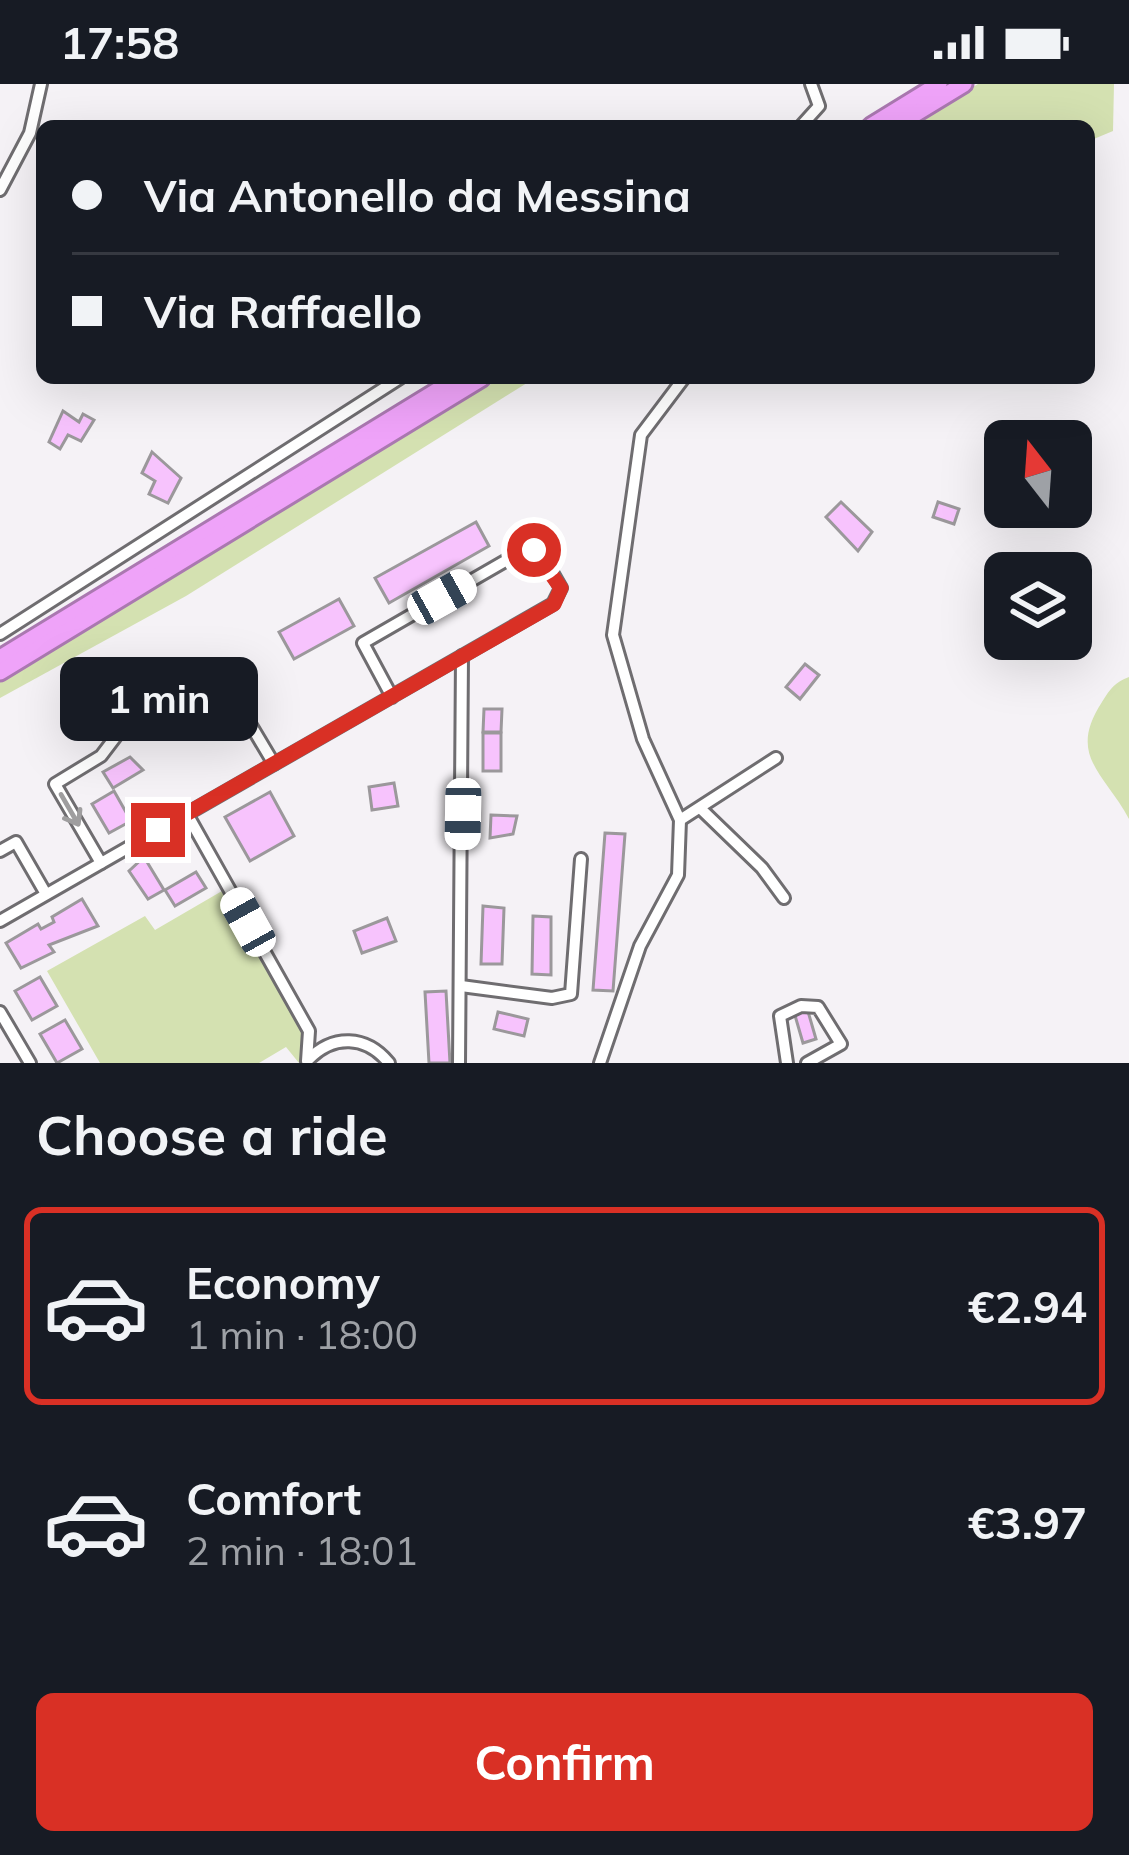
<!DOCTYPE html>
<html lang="en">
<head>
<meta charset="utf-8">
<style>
  body { margin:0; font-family:Mulish,sans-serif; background:#20242c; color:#f1f3f6; height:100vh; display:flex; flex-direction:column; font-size:45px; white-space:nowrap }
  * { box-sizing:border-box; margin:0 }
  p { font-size:39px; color:#9ea1a6 }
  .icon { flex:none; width:66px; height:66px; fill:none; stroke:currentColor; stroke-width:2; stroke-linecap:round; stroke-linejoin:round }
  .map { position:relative; height:979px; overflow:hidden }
  .side { display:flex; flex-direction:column; background:#171b24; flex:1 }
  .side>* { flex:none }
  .top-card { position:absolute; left:36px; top:36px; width:1059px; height:264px; border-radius:18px; box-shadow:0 12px 48px #0002; display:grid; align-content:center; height:264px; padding:0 36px; background:#171b24 }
  .needle { width:78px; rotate:343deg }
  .buttons { position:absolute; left:984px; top:336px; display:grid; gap:24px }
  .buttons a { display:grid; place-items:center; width:108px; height:108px; border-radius:18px; background:#171b24; box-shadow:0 12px 48px #0002; font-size:60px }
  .end { position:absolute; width:54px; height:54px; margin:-27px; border:15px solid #d93025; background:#fff; box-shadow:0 0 0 6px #fff }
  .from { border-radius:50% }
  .bubble { position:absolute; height:84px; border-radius:18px; background:#171b24; box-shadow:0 12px 48px #0002; font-size:39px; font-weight:700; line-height:84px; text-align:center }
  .car { position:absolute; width:36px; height:72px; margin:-36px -18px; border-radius:15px; box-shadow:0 0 9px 3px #0007; background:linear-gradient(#fff 24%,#345 0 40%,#fff 0 76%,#345 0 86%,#fff 0) }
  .top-card b { display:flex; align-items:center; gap:42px; height:114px; font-size:45px }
  .top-card b+b { border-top:3px solid #363941 }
  .top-card i { width:30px; height:30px; background:#f1f3f6 }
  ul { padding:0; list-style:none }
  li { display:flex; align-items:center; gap:36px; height:198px; margin:0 24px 18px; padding:0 12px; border:6px solid transparent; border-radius:18px }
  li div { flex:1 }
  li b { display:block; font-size:45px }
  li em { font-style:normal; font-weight:700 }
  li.on { border-color:#d93025 }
  li>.icon { width:108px; height:108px; stroke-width:1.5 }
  h2 { padding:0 36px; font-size:54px; line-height:144px }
  .cta { display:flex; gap:24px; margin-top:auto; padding:24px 36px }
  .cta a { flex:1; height:138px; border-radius:18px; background:#d93025; color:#fff; font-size:48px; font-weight:700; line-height:138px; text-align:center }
  .status { display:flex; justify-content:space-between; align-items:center; height:84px; padding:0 60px; background:#171b24; direction:ltr }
  .status svg { height:33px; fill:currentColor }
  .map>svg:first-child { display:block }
  .green { fill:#d4e1b1 }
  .building { fill:#f7c3fd; stroke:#9b989b; stroke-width:3 }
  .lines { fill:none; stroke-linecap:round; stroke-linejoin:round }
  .minor-casing { stroke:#6f6d70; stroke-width:16 }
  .highway-casing { stroke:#aa78b0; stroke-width:21 }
  .minor { stroke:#fff; stroke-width:10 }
  .highway { stroke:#efa3f9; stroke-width:15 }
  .oneway { stroke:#9f9e9f }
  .route { stroke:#d93025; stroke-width:15 }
</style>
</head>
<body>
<div class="status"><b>17:58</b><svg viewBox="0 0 49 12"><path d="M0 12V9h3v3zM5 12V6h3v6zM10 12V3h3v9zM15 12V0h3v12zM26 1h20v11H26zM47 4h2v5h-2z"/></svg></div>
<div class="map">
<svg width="1129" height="979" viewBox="0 0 1129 979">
  <rect width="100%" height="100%" fill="#f5f2f6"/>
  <g class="green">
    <polygon points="978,0 1114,0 1113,47 1089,57 1089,42 909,42"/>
    <polygon points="501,294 535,294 186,512 0,614 0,598"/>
    <path d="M1129 593V735C1104 688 1067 672 1102 618 1110 605 1115 598 1129 593Z"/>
    <polygon points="222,807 304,950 306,969 299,979 286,963 259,979 100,979 47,887 145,832 155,846"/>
  </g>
  <g class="building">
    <polygon points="63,327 79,338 83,330 94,336 81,357 68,351 60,365 49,358"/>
    <polygon points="152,368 181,394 168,419 149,410 155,397 142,389"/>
    <polygon points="841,418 872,448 858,467 826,433"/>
    <polygon points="938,418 959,425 954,440 933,433"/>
    <polygon points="476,438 489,462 389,519 375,494"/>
    <polygon points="339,515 354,542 294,575 279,548"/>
    <polygon points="805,580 819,591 800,615 786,603"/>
    <polygon points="484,625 502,625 501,648 483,648"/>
    <rect x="483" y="649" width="18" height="38"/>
    <polygon points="130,673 143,686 113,704 103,688"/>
    <polygon points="394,699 398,722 372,726 369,703"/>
    <polygon points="114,707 131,737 109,749 92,720"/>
    <polygon points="270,708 294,752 250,777 225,733"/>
    <polygon points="491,731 517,732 513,750 490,754"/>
    <polygon points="605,749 625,750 613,907 593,906"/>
    <polygon points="144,773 164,806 148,815 129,787"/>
    <polygon points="196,788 206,804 175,822 165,806"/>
    <polygon points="82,815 98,842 49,861 54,868 21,884 6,859 38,840 41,845 54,838 52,833"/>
    <polygon points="483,822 504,824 502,880 481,880"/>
    <polygon points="533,832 551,833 551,891 532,890"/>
    <polygon points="387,834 396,857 362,869 354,847"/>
    <polygon points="40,893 57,922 32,936 15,907"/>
    <polygon points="446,907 450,979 429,979 425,908"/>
    <polygon points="807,924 816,955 803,959 794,928"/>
    <polygon points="498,928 528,935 524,952 494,945"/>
    <polygon points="65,936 82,965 57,979 40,950"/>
  </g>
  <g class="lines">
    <defs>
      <g id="minor">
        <polyline points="801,42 819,22 811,0"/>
        <polyline points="0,106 30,49 41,0"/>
        <polyline points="0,550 400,294"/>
        <polyline points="701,725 762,784 784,814"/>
        <polyline points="187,730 309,947 307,977"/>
        <polyline points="680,736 776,674"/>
        <polyline points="0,767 16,758 46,810"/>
        <polyline points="101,779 55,700 101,672 133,630 176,626 222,603 231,608 274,680"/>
        <polyline points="0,837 553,520 561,504 542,471 521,468 363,559 392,613"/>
        <polyline points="461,902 552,914 571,910 581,775"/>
        <polyline points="0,928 30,979"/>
        <path d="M308 976C333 950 366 951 389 979"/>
        <polyline points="459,979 462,572"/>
        <polyline points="600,979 640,862 678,791 680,736 643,655 613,551 641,351 684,294"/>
        <polyline points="787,979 780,932 801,922 818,923 841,960 807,979"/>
      </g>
      <g id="highway">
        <polyline points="871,42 939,0"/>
        <polyline points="895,42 964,0"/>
        <polyline points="0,574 458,294"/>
        <polyline points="0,588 482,294"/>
      </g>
    </defs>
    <use href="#minor" class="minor-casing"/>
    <use href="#highway" class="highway-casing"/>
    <use href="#minor" class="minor"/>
    <use href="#highway" class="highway"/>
  </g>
  <defs><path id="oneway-shaft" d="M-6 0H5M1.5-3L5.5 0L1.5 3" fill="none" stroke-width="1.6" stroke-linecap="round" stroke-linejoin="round" transform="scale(3)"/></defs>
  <use class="oneway" href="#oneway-shaft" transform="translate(70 726) rotate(60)"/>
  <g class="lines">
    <polyline class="route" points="158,746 554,520 561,504 534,466"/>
  </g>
</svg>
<div class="buttons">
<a><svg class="needle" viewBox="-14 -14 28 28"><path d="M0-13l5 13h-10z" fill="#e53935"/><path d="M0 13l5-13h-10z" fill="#9ea1a6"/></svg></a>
<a><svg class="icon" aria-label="layers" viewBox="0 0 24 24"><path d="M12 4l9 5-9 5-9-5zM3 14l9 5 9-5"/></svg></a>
</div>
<i class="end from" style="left:534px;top:466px"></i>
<i class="end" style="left:158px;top:746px"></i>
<div class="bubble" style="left:60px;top:573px;width:198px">1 min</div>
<i class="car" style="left:442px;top:513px;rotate:61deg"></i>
<i class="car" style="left:463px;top:730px;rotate:181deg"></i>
<i class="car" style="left:248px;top:838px;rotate:331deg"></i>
<div class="top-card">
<b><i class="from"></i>Via Antonello da Messina</b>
<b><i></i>Via Raffaello</b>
</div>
</div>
<section class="side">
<h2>Choose a ride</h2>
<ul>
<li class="on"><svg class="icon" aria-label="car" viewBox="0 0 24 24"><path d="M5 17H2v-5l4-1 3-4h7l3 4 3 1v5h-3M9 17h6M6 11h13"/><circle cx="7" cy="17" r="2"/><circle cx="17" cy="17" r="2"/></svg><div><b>Economy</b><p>1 min · 18:00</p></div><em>€2.94</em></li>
<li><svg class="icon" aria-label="car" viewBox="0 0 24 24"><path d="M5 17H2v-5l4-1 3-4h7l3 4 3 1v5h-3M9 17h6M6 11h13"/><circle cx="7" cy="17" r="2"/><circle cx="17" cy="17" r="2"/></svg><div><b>Comfort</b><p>2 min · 18:01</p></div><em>€3.97</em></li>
</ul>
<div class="cta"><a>Confirm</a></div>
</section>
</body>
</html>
